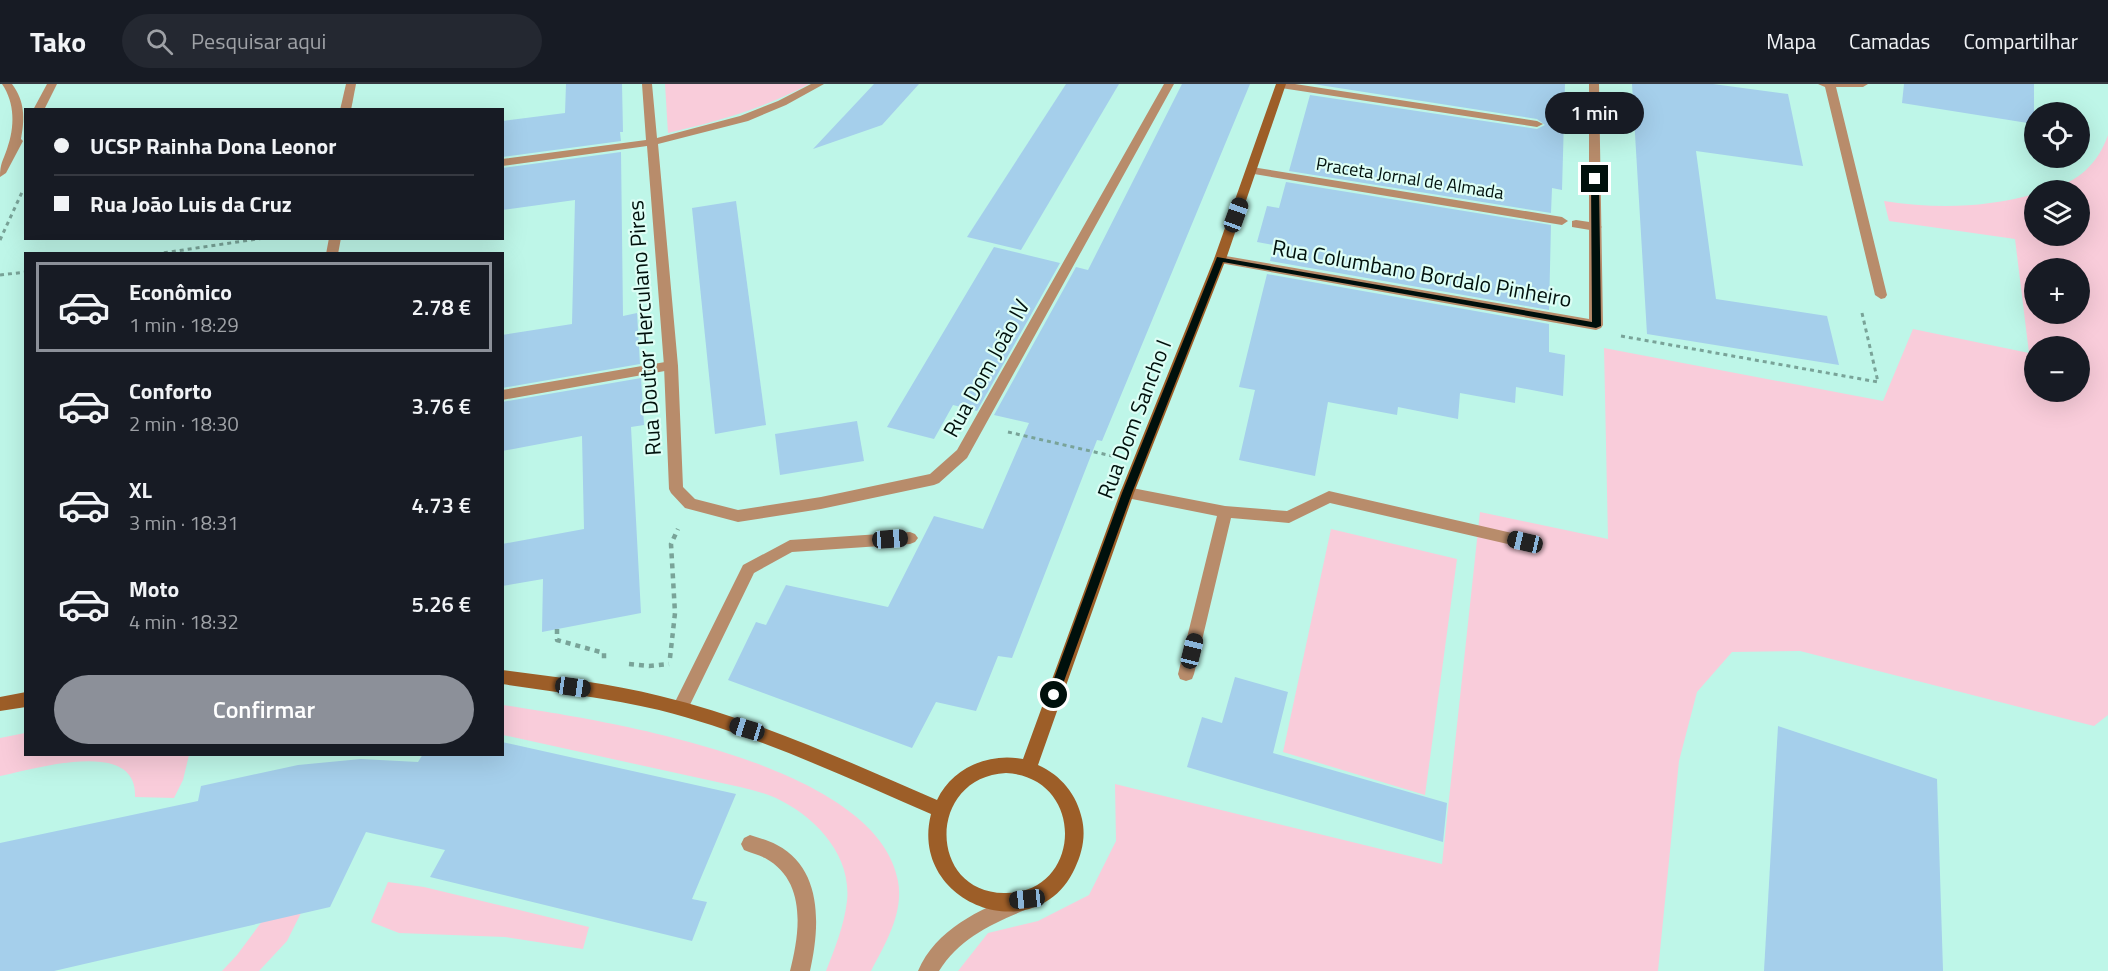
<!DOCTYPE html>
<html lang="pt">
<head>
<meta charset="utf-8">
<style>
  body { margin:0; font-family:"Titillium Web",sans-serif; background:#242831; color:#f1f3f6; height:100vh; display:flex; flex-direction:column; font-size:22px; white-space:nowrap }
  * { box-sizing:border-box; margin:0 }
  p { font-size:20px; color:#9ea1a6 }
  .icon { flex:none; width:33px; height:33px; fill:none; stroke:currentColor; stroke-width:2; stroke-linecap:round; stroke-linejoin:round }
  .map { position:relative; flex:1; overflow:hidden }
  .side { position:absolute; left:24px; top:168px; width:480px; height:504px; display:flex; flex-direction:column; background:#171b24; border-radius:0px; box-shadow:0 6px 24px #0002 }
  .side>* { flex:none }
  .top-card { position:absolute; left:24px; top:24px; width:480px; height:132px; border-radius:0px; box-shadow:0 6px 24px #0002; display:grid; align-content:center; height:132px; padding:0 30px; background:#171b24 }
  .buttons { position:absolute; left:2024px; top:18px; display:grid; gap:12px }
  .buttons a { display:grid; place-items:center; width:66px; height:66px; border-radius:50%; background:#171b24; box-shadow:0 6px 24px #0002; font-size:30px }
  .end { position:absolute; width:27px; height:27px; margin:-14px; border:8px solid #00100c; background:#fff; box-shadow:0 0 0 3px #fff }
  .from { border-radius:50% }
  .bubble { position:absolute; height:42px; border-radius:21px; background:#171b24; box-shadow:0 6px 24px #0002; font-size:20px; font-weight:600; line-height:42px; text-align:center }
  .car { position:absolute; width:18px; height:36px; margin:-18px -9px; border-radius:8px; box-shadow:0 0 4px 2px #0007; background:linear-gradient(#222 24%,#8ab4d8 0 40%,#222 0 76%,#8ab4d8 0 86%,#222 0) }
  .top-card b { display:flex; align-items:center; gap:21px; height:57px; font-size:22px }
  .top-card b+b { border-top:2px solid #363941 }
  .top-card i { width:15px; height:15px; background:#f1f3f6 }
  ul { padding:10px 0 0; list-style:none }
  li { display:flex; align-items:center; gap:18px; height:90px; margin:0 12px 9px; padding:0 18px; border:3px solid transparent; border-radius:0px }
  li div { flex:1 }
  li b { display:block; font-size:22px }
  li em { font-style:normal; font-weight:600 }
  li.active { border-color:#8c9099 }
  li>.icon { width:54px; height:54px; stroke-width:1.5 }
  .action { display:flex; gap:12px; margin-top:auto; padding:12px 30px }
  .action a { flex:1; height:69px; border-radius:36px; background:#8c9099; color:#fff; font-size:24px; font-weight:600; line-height:69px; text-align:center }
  header { display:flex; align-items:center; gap:36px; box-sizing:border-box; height:84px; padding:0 30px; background:#171b24; border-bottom:2px solid #363941 }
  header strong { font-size:28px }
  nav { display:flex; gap:33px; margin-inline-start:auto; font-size:21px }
  .search { width:420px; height:54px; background:#242831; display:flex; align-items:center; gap:15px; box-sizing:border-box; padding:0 21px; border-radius:33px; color:#9ea1a6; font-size:22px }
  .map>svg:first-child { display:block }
  .green { fill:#f9ccda; fill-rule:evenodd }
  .building { fill:#a5cfeb }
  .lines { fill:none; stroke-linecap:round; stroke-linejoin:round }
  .path-far1 { stroke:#79a398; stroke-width:3; stroke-dasharray:4 4; stroke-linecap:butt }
  .path { stroke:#79a398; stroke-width:4.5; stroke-dasharray:5 5; stroke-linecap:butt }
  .service { fill:#b88c6b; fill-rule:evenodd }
  .pedestrian { fill:#b88c6b; fill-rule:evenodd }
  .minor { fill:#b88c6b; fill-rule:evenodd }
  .tertiary { fill:#b88c6b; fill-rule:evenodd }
  .secondary { fill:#9d5e28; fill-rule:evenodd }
  .route { fill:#00100c }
  .labels { text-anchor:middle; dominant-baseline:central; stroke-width:4.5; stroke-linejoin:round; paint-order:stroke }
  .far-street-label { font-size:18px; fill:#00100c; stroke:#ddfef5 }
  .street-label { font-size:22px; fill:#00100c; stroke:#ddfef5 }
</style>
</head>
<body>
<header>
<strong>Tako</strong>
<div class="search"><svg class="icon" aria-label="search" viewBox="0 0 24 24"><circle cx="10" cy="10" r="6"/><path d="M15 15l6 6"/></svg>Pesquisar aqui</div>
<nav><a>Mapa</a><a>Camadas</a><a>Compartilhar</a></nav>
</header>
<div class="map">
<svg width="2108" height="887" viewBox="0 0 2108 887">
  <rect width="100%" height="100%" fill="#bef6e8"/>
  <g class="green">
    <path d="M665 0H809C765 24 717 38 668 49Z"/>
    <path d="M2108 51V631L2094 642 1800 567 1732 568 1697 608 1679 677 1658 887H958L988 849 1038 837 1089 811 1116 757 1115 700 1442 780 1480 428 1608 455 1604 264 1883 317 1913 245 2029 269 2015 155 1889 137 1884 117C1936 125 1984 124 2034 110V152H2079V106H2048C2078 98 2098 80 2108 51ZM2034 184H2079V230H2034ZM2034 262H2079V308H2034Z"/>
    <polygon points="1331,445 1457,475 1425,711 1283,668"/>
    <path d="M503 621C602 636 877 678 898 797 904 829 885 860 871 887H826C835 864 844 842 847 817 852 770 814 732 776 714 765 709 752 706 740 703L503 651Z"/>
    <path d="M25 649 26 670 189 671 183 696 174 714 135 713C138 652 32 686 0 692V654Z"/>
    <polygon points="388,798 424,803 589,843 583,865 505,853 399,849 371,838"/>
    <polygon points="313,805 287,857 259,887 222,887 237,871 263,836"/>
  </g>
  <g class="building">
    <polygon points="566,0 622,0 623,48 620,48 621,57 502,73 502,37 565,29"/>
    <polygon points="874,0 919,0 882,41 813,65"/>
    <polygon points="1066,0 1119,0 1021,166 967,153"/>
    <polygon points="1182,0 1250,0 1102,357 1097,356 1012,574 998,572 976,627 936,618 912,664 728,596 756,538 766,541 786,501 888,523 934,432 983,445 1029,339 994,331 1076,183 1088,186"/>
    <polygon points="1313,0 1565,0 1562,106 1552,104 1551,129 1289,87 1310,11 1537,45 1545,41 1537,35"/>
    <polygon points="1632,0 1713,0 1788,10 1803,82 1696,67 1716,215 1827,232 1839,281 1647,250"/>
    <polygon points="1904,0 2034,0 2034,40 1902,19"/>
    <polygon points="621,68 623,232 637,229 640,280 502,304 502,251 572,240 575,116 502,126 502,84"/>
    <polygon points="1286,98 1551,141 1549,226 1270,177 1274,161 1257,158 1267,122 1279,124"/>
    <polygon points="736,117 766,341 715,350 692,124"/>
    <polygon points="994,163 1060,179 977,327 953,321 934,355 887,343"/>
    <polygon points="1267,190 1549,240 1549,268 1565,271 1563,312 1516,303 1515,319 1460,309 1458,335 1398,323 1397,331 1328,318 1315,392 1239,376 1255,306 1239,303"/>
    <polygon points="641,294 644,341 631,343 641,529 542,548 543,495 502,502 502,460 584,445 582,352 502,367 502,318"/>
    <polygon points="857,337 864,377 780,391 775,350"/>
    <polygon points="1235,593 1288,608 1273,669 1447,719 1443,758 1187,683 1202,633 1222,639"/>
    <polygon points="1778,642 1937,695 1943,887 1764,887"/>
    <polygon points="502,658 736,710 692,815 707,818 692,857 430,793 445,766 366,748 330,823 54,887 0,887 0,759 198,717 201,702 298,681 361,675 418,678 423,670 502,670"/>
  </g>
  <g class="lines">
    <g class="path-far1">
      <polyline points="0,156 23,106"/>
      <polyline points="156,170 264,154"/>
      <polyline points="0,191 26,188"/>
      <polyline points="1621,252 1878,298 1862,229"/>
      <polyline points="1008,348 1112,372"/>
    </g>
    <g class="path">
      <polyline points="557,545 557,556 604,569 604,577"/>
      <polyline points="670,574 675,529 671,460 678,445"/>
      <polyline points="629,580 649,582 669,580"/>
    </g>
    <g class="service">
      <polygon points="1127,403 1225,422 1287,427 1329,407 1525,452 1530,454 1533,458 1530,462 1525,464 1330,419 1289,439 1231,434 1194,590 1192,595 1186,597 1180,595 1178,590 1217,432 1122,413 1120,409 1122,405"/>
      <polygon points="910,448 915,450 918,454 915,458 910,460 792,468 754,489 686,629 680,631 674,629 672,624 743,481 790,456"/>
      <path d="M750 751C759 754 768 756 777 761 823 785 820 843 810 887H790C800 848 807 797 765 774 759 771 751 769 744 766L741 760 744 754Z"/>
    </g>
    <g class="pedestrian">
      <polygon points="1252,83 1562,133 1568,137 1562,141 1248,89 1248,85"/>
      <polygon points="1576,136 1596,139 1602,143 1596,147 1572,143 1572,137"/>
      <polygon points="671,277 678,282 676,285 502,316 502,306"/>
    </g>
    <g class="minor">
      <path d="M2 0H12C25 17 25 35 21 55L23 57 6 89 0 93C0 79 3 77 7 65 15 43 15 19 2 0Z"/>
      <polygon points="47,0 57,0 44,26 33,26"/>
      <polygon points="346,0 356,0 351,26 340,26"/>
      <polygon points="642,0 652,0 657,54 740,32 778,17 811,0 824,0 786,21 748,37 658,60 678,282 683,403 695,415 738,426 821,413 930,390 957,366 1164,0 1174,0 967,374 939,399 934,401 821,425 738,438 685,424 671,409 669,405 664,282 647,62 502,82 502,75 646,56"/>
      <polygon points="1276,0 1295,0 1537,37 1543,40 1537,43 1281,4 1277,3"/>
      <polygon points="1589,0 1599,0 1603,241 1601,244 1596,246 1220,179 1214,175 1220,171 1589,235"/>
      <polygon points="1818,0 1868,0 1863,3 1836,3 1887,211 1885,214 1881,215 1875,211 1825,3"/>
      <polygon points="329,154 341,154 338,170 326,170"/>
    </g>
    <path class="tertiary" d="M1018 810 1025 812 1027 819 1025 826C991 840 959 855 939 887H918C936 845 979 826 1018 810Z"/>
    <g class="secondary">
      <path d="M1276 0H1286L1226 175 1134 409 1038 681C1061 691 1077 711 1082 735 1086 753 1082 769 1075 784 1037 868 908 820 931 730 843 692 754 650 659 626 608 614 555 608 502 600V586C555 593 608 599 660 612 756 635 847 677 937 716 952 684 989 668 1023 675L1120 409 1214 175ZM1006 689C1087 693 1083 811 1004 809 927 808 927 693 1006 689Z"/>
      <polygon points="26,608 26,623 0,627 0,613"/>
    </g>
  </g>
  <polygon class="route" points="1595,93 1599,95 1601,242 1596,244 1223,178 1132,409 1059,611 1057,614 1050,614 1048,611 1122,409 1217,173 1592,238 1591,95"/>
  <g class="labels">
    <g class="far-street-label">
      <text transform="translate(1410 94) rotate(9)">Praceta Jornal de Almada</text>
    </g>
    <g class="street-label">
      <text transform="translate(1422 189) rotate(10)">Rua Columbano Bordalo Pinheiro</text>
      <text transform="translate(644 244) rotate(-94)">Rua Doutor Herculano Pires</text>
      <text transform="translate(986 284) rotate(-61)">Rua Dom João IV</text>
      <text transform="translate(1134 335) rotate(-69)">Rua Dom Sancho I</text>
    </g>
  </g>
</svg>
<div class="buttons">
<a><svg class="icon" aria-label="locate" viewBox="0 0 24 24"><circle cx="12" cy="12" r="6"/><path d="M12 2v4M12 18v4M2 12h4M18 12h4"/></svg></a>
<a><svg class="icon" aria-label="layers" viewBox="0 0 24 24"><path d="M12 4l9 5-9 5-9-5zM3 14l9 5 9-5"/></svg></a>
<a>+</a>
<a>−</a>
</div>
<i class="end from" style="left:1054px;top:611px"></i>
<i class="end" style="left:1595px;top:95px"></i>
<div class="bubble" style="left:1545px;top:8px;width:99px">1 min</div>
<i class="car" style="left:1236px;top:131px;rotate:20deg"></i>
<i class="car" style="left:890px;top:455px;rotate:86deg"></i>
<i class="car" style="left:1525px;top:458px;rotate:283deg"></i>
<i class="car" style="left:1192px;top:567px;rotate:14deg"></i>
<i class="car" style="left:573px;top:603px;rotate:98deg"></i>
<i class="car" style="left:747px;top:645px;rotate:287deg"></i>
<i class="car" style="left:1027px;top:815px;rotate:264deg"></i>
<div class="top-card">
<b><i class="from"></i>UCSP Rainha Dona Leonor</b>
<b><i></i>Rua João Luis da Cruz</b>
</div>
<section class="side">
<ul>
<li class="active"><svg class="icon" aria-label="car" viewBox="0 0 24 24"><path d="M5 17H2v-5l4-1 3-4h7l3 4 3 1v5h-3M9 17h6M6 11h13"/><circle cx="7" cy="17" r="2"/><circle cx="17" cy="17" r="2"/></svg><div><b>Econômico</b><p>1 min · 18:29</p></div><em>2.78 €</em></li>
<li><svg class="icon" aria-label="car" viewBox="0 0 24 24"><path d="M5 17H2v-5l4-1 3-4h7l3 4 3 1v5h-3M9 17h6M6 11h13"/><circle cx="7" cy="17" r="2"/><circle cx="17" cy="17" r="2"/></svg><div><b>Conforto</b><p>2 min · 18:30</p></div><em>3.76 €</em></li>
<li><svg class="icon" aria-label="car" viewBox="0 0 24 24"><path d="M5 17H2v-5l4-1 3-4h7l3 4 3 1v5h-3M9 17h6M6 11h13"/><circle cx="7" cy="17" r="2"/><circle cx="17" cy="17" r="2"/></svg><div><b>XL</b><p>3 min · 18:31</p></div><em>4.73 €</em></li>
<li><svg class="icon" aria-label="car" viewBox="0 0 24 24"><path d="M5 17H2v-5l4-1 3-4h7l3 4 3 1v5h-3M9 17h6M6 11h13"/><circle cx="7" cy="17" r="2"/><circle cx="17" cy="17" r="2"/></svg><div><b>Moto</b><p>4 min · 18:32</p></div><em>5.26 €</em></li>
</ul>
<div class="action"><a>Confirmar</a></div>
</section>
</div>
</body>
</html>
